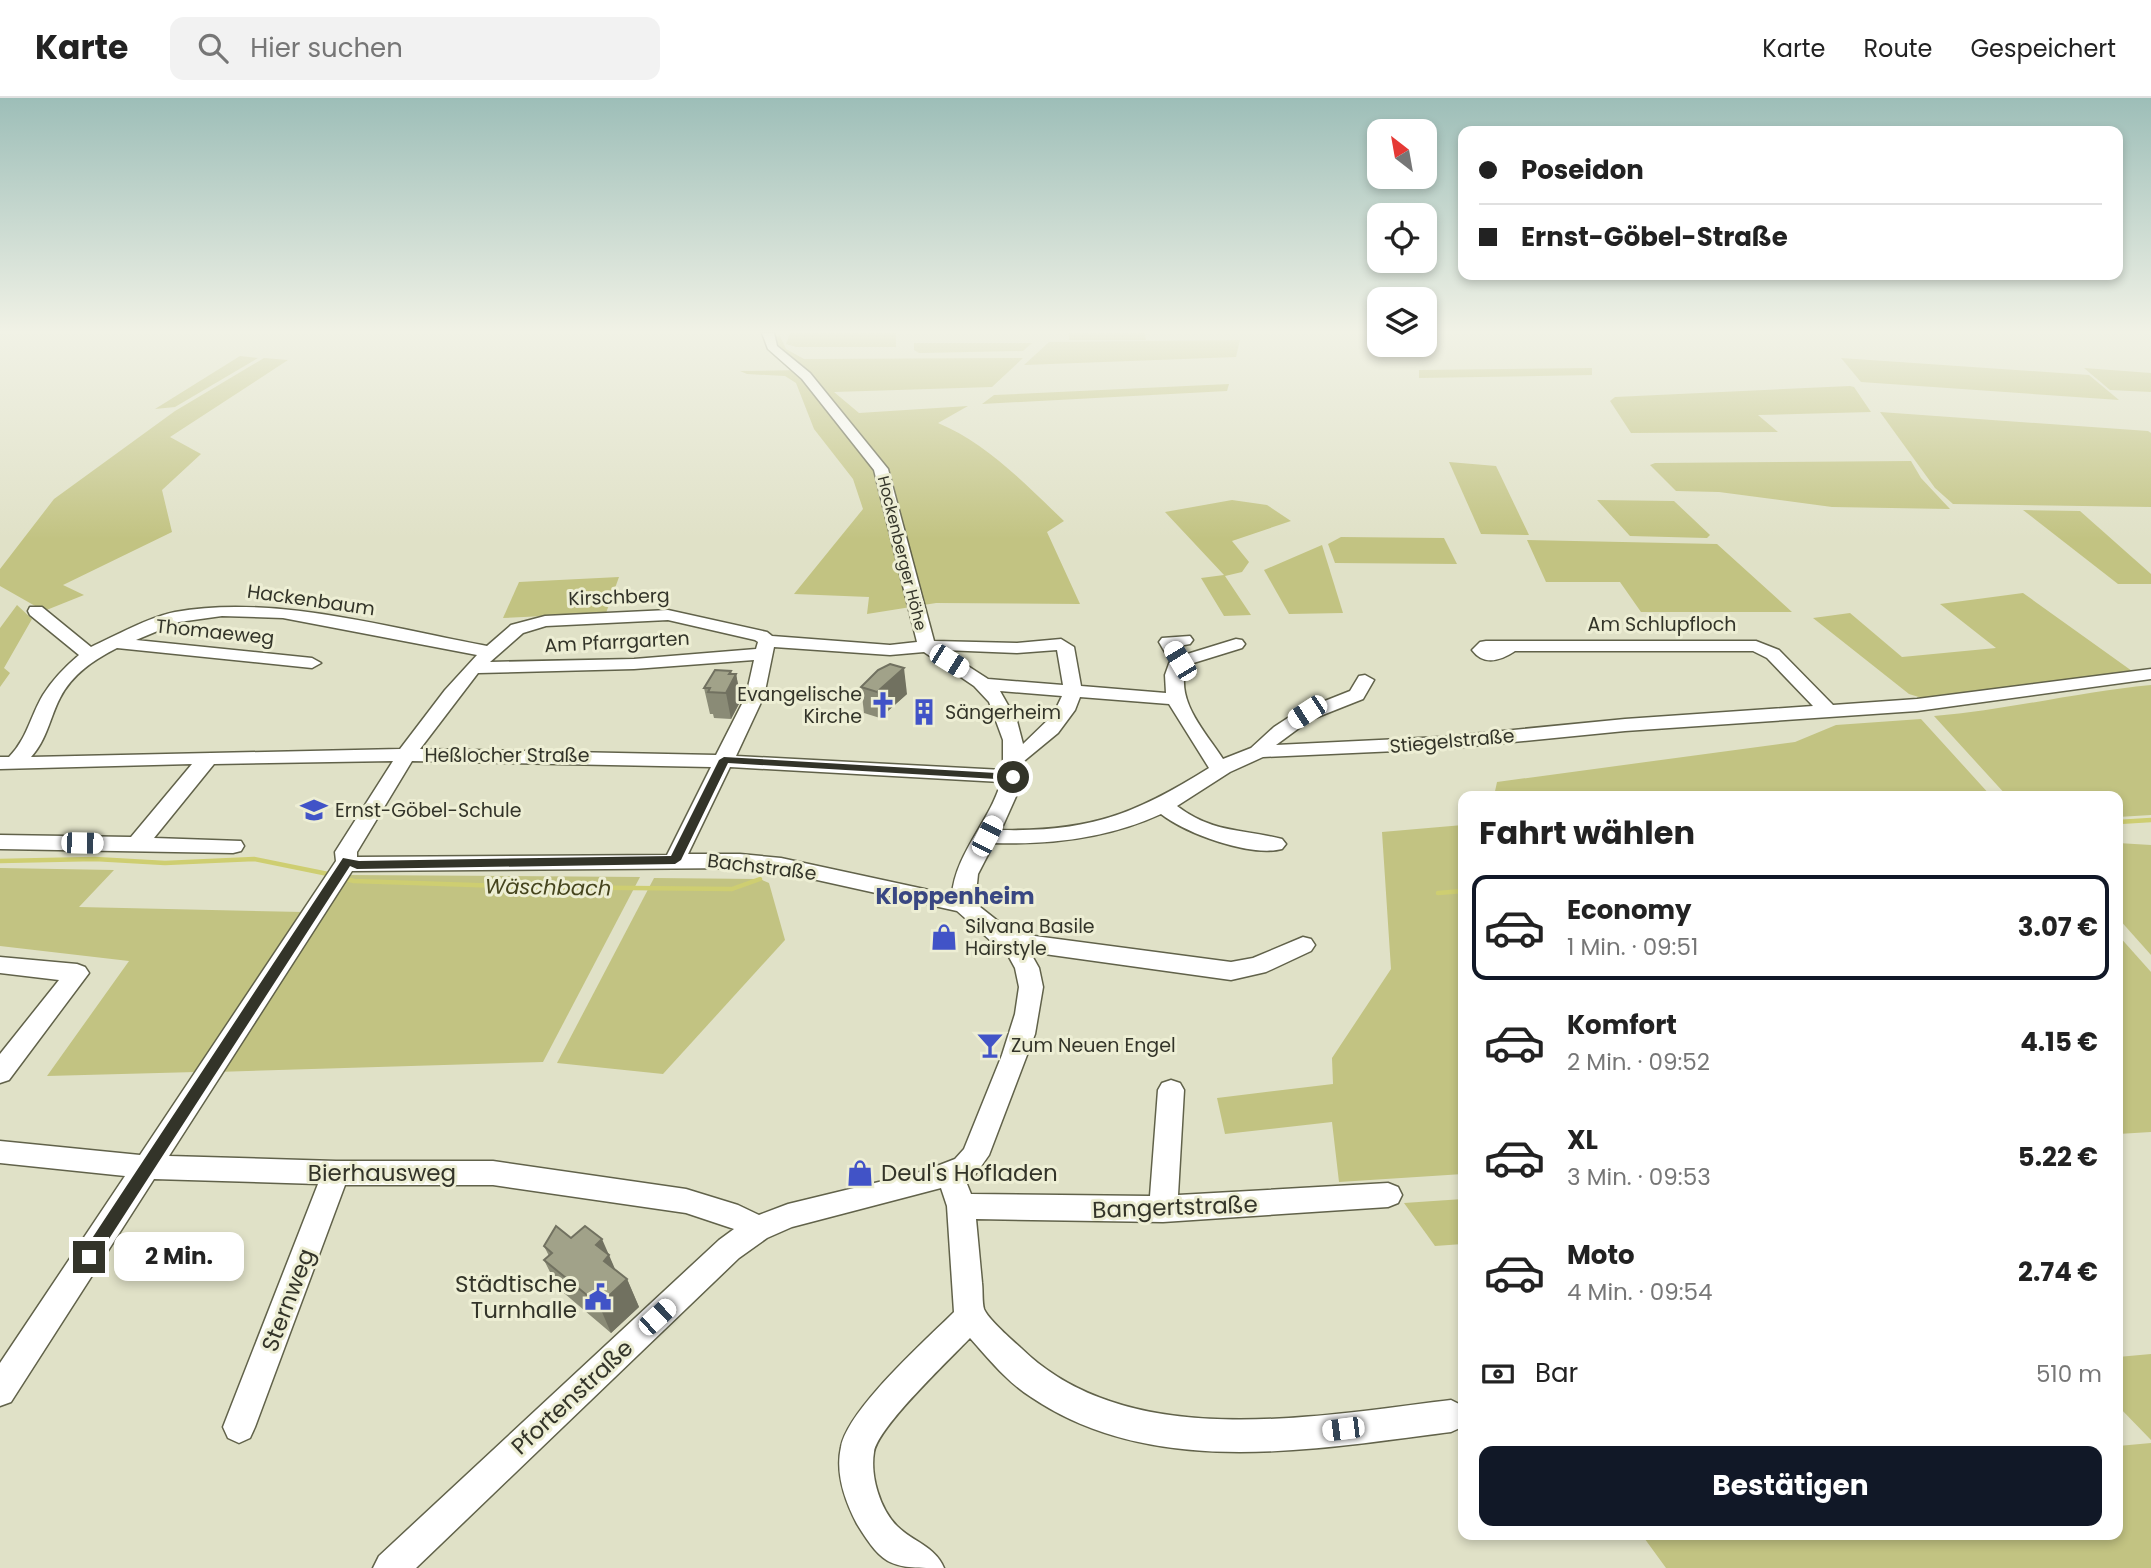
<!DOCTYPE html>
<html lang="de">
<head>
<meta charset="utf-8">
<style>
  body { margin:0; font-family:Poppins,sans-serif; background:#f2f2f2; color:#222; height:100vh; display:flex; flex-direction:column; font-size:26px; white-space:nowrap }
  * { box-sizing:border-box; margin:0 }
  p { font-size:23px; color:#767676 }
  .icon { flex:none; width:38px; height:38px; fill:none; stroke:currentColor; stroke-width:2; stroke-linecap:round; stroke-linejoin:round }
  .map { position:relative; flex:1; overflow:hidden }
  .drawer { position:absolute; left:1458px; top:693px; width:665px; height:749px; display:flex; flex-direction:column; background:#fff; border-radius:14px; box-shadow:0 4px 10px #0003 }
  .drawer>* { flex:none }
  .guide { position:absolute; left:1458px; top:28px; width:665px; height:154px; border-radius:14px; box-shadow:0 4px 10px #0003; display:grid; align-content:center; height:154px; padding:0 21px; background:#fff }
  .needle { width:46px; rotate:329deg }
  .tools { position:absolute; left:1367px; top:21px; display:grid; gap:14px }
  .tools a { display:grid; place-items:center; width:70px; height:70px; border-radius:14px; background:#fff; box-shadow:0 4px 10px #0003; font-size:35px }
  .end { position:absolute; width:32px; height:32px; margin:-16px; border:9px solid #333429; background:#fff; box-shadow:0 0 0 4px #fff }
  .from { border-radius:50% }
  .bubble { position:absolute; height:49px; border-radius:14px; background:#fff; box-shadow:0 4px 10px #0003; font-size:23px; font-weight:700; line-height:49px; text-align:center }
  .car { position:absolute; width:21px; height:42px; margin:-21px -10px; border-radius:9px; box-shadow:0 0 5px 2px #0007; background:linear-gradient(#fff 24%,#345 0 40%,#fff 0 76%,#345 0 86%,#fff 0) }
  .guide b { display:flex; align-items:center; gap:24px; height:66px; font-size:26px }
  .guide b+b { border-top:2px solid #e0e0e0 }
  .guide i { width:18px; height:18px; background:#222 }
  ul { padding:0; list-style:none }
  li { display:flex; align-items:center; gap:21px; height:105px; margin:0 14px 10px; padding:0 7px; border:4px solid transparent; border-radius:14px }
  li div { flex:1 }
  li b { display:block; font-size:26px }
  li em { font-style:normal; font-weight:700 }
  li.on { border-color:#111827 }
  li>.icon { width:63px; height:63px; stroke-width:1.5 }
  h2 { padding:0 21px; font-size:32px; line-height:84px }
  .pay { display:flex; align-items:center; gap:18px; height:77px; padding:0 21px; font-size:26px }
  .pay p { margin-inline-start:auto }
  .action { display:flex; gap:14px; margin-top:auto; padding:14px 21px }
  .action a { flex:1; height:80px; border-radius:14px; background:#111827; color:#fff; font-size:28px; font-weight:700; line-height:80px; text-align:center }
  header { display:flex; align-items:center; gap:42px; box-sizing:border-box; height:98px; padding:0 35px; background:#fff; border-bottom:2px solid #e0e0e0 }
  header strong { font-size:33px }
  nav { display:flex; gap:38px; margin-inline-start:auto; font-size:24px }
  .search { width:490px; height:63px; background:#f2f2f2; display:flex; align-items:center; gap:18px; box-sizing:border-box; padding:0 24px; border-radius:14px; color:#767676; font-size:26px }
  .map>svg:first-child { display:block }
  .green { fill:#c2c382 }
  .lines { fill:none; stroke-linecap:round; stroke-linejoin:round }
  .stream { stroke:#cece71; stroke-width:4.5 }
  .minor-casing { stroke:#61624a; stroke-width:3 }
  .minor { fill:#fff; fill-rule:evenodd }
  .wall { fill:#8a8b76 }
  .shaded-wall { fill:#717160 }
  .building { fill:#a1a289; stroke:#717160; stroke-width:2 }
  .route { fill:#333429 }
  .labels { text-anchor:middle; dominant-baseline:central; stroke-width:6; stroke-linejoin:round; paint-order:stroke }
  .far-street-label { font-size:16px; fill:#333429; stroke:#edeed4 }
  .street-label { font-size:19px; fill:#333429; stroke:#edeed4 }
  .poi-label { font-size:19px; fill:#333429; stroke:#edeed4; text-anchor:start }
  .water-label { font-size:21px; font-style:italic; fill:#46451e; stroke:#edeed4 }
  .quarter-label { font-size:23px; font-weight:bold; fill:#394782; stroke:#edeed4 }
  .near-street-label { font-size:23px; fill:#333429; stroke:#edeed4 }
  .near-poi-label { font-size:23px; fill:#333429; stroke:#edeed4; text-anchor:start }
</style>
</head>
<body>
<header>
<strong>Karte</strong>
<div class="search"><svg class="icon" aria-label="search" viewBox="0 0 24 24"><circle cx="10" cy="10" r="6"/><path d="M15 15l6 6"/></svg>Hier suchen</div>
<nav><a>Karte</a><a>Route</a><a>Gespeichert</a></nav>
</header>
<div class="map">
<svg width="2151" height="1470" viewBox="0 0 2151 1470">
  <rect width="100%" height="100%" fill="#e0e1c7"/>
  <g class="green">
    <polygon points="790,235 896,235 896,249 796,249 786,246"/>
    <polygon points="1069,235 1145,235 1146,242 1069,242"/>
    <path d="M780 238 786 251 804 261 1023 260 992 289 834 294 859 315 968 308 938 325C987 345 1026 387 1064 423L1047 434 1080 506 936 505 867 516 869 499 794 496 863 411 853 381 814 331 796 285 785 278 747 276 740 273 804 272 780 251 772 239Z"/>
    <polygon points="1240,242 1236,259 1024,267 1049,244"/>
    <polygon points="914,245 1032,245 1023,253 919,255 914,252"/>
    <polygon points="240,258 258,260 175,309 155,311"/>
    <polygon points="264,260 288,262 170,339 201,356 162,392 172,434 63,487 84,497 44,513 0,488 0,471 54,401 175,313"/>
    <polygon points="1841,260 2089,277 2119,302 1861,284"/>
    <polygon points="1592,270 1592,277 1419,280 1419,272"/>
    <polygon points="2084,270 2151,275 2151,294 2110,292"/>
    <polygon points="1229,286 1227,293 982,306 994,297"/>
    <polygon points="1850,288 1854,289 1871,314 1758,317 1778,334 1631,335 1610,303 1615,299"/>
    <polygon points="1880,314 2148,333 2151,335 2151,409 1953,406 1935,390"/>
    <polygon points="1911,363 1921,380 1950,411 1832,409 1719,394 1676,393 1650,367 1655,365"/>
    <polygon points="1449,364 1496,368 1529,437 1481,436"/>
    <polygon points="1232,402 1267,407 1291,423 1232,443 1249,464 1242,474 1225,478 1251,517 1224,518 1201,480 1224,477 1165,414"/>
    <polygon points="1597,402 1674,403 1710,437 1707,440 1630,438"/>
    <polygon points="2023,412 2080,413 2151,476 2151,486 2118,486"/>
    <polygon points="1341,439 1444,440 1457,466 1335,465 1328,446"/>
    <polygon points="1527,442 1717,446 1792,514 1641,514 1620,484 1546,484"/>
    <polygon points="1322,447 1343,515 1289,516 1264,472"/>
    <polygon points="619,479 606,515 503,520 519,484"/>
    <polygon points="2023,495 2132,573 1922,600 1909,596 1813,520 1850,515 1902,559 1996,550 1940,506"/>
    <polygon points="17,507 32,521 4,570 10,575 0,589 0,530"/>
    <path d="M2151 587V717L2118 719V698H2007L1934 618C2007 612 2078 594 2151 587Z"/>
    <polygon points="1921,621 1991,698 1494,698 1497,684 1795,644 1836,627"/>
    <polygon points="1463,727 1463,1076 1339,1084 1332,1024 1225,1036 1217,1000 1333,986 1332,960 1391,871 1382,734"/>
    <polygon points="2118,745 2151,747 2151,857 2118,820"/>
    <polygon points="0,770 114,772 79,809 303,814 196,974 47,978 129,863 0,848"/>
    <polygon points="346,777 640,779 543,964 216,974"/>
    <polygon points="654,780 760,781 769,785 785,842 663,976 557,965"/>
    <polygon points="2118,837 2151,874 2151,1034 2118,1036"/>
    <polygon points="1463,1101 1463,1146 1435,1148 1404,1105"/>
    <polygon points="2151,1256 2151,1342 2118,1308 2118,1259"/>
    <polygon points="2151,1345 2151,1470 1666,1470 1642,1437 2118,1437 2118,1348"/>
  </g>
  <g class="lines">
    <g class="stream">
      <polyline points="2118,724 2151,722"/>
      <polyline points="0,763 95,761 165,765 254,761 333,777"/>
      <polyline points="342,780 354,783 532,789 732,791 760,781"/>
      <polyline points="1438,795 1463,793"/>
    </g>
    <defs>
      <g id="minor">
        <path d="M762 235H774L777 248 810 275 888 371 934 543 1017 545 1061 541 1074 549 1081 588 1166 595 1165 577 1170 563 1159 544 1162 540 1190 538 1193 542 1190 546 1179 548 1184 557 1236 541 1242 542 1245 546 1242 550 1187 567C1174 602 1205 633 1223 661L1251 650 1274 629 1297 614 1350 593 1359 578 1365 577 1374 582 1363 601 1310 622 1276 647 1441 639 1625 621 1813 608 1767 560 1753 553H1515C1500 563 1484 568 1472 552L1480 544 1486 543H1756L1779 552 1833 607 1917 601 2151 571V581L1917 613 1625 633 1441 651 1263 659 1230 674 1177 708C1212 735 1243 731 1282 741L1286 746 1282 751C1250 759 1187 736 1161 716 1109 740 1051 747 994 745L978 776 975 805 1013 835 1231 864 1253 860 1303 839 1311 841 1315 847 1311 853 1266 874 1231 882 1030 854 1039 870 1043 889 1035 936 989 1057 975 1077 965 1081 971 1096 1150 1098 1158 992 1162 985 1171 982 1180 985 1184 992 1178 1097 1388 1085 1398 1089 1402 1097 1398 1105 1388 1109 1163 1124 976 1121C978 1142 980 1163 982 1185 983 1193 982 1204 984 1211 988 1221 1012 1242 1021 1250 1128 1355 1316 1318 1451 1302L1463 1308 1462 1329 1451 1334C1315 1351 1153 1382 1031 1299 1007 1284 989 1261 970 1240 949 1262 878 1329 874 1354 870 1378 880 1411 897 1428 913 1444 935 1448 944 1470 892 1470 884 1470 857 1426 845 1403 835 1376 841 1349 848 1311 926 1242 954 1214L947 1108 941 1090 792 1129 767 1140 739 1160 416 1470H373L379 1458 719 1142 734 1131 686 1115 493 1087H345L255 1329 250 1340 239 1345 228 1340 223 1329 318 1086 154 1081 11 1304 0 1308V1265L125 1078 0 1065V1043L140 1057 336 763 335 754 393 663 214 666 154 740 241 743 244 748 241 753 233 755 0 751V737L131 739 192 666 0 671V659H9C27 641 30 619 43 597 53 581 65 569 79 557L30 517 28 513 30 509H42L91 549C115 538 149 519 175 514 273 496 390 530 487 548L511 527 545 518 668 512 767 534 772 538 890 547 917 544 874 372 802 281 768 251ZM222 518 283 520 477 557 445 592 400 651 31 659C47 642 50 619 60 600 72 576 94 562 117 550L312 570 321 565 312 560 136 542 179 524ZM668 522 755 542 758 544 756 551 634 561 490 564 523 535 546 528ZM774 549 890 557 924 554 974 588 989 604 1003 642V672L736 658 764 598ZM943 552 1017 555 1057 552 1063 587 988 581ZM754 562 746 598 716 657 420 651 478 575 634 571ZM1000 593 1062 598 1053 617 1023 646 1017 623ZM1080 599 1169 606 1209 670C1136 716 1089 734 1001 732L1018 694 1024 663 1058 635 1075 612ZM412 663 711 669 667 757 357 759V754ZM730 669 1001 684C990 723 955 756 952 797L781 760 740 756H688ZM740 770 781 774 957 813 1009 859 1015 870 1019 889 1015 916 1002 957 964 1051 955 1061 924 1073 788 1106 759 1117 738 1107 686 1091 493 1063H336L169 1058 352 773Z"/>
        <polygon points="0,859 77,866 85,869 89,875 9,982 0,985 0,956 59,882 0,875"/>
      </g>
    </defs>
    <use href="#minor" class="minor-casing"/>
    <use href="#minor" class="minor"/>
  </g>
  <g class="wall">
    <polygon points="732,576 736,576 741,602 731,621 714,620 713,616 710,616 704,590"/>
    <polygon points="861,589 907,596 880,620 864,615"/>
    <polygon points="571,1140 608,1156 615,1172 627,1181 639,1209 611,1235 558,1190 544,1162 549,1158 544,1148"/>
  </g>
  <g class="shaded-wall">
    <polygon points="904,570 907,596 880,620 877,594"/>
    <polygon points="731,573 733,582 736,576 741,602 731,621 726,595 729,576"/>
    <polygon points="602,1141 609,1157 621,1185 608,1174 596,1147"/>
    <polygon points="627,1181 639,1209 611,1235 599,1207"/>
  </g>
  <g class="building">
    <polygon points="890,566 904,570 877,594 861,589 878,572"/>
    <polygon points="715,572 731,573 729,576 736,576 726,595 708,594 710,590 704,590"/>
    <polygon points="556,1128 571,1140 585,1128 602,1141 596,1147 609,1157 604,1163 627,1181 599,1207 544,1162 552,1155 544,1148"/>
  </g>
  <linearGradient id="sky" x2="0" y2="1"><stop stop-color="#9dbeb8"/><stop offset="0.53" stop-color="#f1f2e6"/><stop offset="1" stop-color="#f1f2e6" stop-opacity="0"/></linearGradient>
  <rect width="2151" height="441" fill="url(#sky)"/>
  <polygon class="route" points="724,659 1013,676 1018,679 1013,682 728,665 681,762 675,766 357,771 350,768 94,1164 83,1164 81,1159 83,1154 343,760 359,763 671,758 719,662"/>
  <defs>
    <symbol id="church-bare" viewBox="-9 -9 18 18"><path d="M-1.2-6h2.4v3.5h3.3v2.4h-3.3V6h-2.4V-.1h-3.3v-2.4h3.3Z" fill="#4153c7" stroke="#edeed4" stroke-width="2.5" paint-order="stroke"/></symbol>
    <symbol id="building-bare" viewBox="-9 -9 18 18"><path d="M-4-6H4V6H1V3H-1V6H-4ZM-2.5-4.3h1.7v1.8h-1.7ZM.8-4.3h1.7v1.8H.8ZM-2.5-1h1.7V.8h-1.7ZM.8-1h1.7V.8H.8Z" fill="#4153c7" stroke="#edeed4" stroke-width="2.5" paint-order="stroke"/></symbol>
    <symbol id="school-bare" viewBox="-9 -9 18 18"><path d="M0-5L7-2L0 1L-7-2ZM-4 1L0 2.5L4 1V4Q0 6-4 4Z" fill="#4153c7" stroke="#edeed4" stroke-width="2.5" paint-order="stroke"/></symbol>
    <symbol id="shop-bare" viewBox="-9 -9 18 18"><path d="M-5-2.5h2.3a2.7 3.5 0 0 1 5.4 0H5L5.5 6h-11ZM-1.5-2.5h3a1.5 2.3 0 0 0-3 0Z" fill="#4153c7" stroke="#edeed4" stroke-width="2.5" paint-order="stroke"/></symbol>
    <symbol id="bar-bare" viewBox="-9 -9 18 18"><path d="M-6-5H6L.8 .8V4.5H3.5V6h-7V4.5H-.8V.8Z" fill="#4153c7" stroke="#edeed4" stroke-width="2.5" paint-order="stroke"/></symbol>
    <symbol id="civic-bare" viewBox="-9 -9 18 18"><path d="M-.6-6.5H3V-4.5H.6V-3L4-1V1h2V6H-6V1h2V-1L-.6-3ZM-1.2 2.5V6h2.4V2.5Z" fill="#4153c7" stroke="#edeed4" stroke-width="2.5" paint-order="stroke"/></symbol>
  </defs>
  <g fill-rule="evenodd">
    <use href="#church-bare" x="864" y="588" width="38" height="38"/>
    <use href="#building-bare" x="905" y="595" width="38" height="38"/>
    <use href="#school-bare" x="295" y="693" width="38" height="38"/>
    <use href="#shop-bare" x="925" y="820" width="38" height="38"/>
    <use href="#bar-bare" x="971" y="928" width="38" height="38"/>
    <use href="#shop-bare" x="841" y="1056" width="38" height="38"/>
    <use href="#civic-bare" x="579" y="1180" width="38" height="38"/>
  </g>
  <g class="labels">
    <g class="far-street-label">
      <text transform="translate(902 455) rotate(76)">Hockenberger Höhe</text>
    </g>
    <g class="street-label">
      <text transform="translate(619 499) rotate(-2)">Kirschberg</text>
      <text transform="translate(311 502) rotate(8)">Hackenbaum</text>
      <text x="1662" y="526">Am Schlupfloch</text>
      <text transform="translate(215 534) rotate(6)">Thomaeweg</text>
      <text transform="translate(617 544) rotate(-3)">Am Pfarrgarten</text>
      <text transform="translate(1452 643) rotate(-5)">Stiegelstraße</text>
      <text x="507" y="657">Heßlocher Straße</text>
      <text transform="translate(762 769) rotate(7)">Bachstraße</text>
    </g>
    <g class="poi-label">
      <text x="862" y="596" text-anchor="end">Evangelische<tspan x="862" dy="22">Kirche</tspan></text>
      <text x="945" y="614">Sängerheim</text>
      <text x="335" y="712">Ernst-Göbel-Schule</text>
      <text x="965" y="828">Silvana Basile<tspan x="965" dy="22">Hairstyle</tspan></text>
      <text x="1011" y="947">Zum Neuen Engel</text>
    </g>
    <g class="water-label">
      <text transform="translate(548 789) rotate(1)">Wäschbach</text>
    </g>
    <g class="quarter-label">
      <text x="955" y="798">Kloppenheim</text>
    </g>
    <g class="near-street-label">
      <text x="382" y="1075">Bierhausweg</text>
      <text transform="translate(1175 1109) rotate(-2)">Bangertstraße</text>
      <text transform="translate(288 1202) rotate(-69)">Sternweg</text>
      <text transform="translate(572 1299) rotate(-43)">Pfortenstraße</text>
    </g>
    <g class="near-poi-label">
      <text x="881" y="1075">Deul's Hofladen</text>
      <text x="577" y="1186" text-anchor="end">Städtische<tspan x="577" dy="26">Turnhalle</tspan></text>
    </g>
  </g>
</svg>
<div class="tools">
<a><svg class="needle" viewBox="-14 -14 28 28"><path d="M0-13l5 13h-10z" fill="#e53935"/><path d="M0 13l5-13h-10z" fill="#767676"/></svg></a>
<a><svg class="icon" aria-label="locate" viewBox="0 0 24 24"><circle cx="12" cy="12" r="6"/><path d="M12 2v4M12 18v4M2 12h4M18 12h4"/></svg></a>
<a><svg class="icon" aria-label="layers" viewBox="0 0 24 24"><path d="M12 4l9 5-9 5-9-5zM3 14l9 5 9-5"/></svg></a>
</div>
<i class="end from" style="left:1013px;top:679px"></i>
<i class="end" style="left:89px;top:1159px"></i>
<div class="bubble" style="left:114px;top:1134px;width:130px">2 Min.</div>
<i class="car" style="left:949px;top:563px;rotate:122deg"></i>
<i class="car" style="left:1180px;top:563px;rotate:329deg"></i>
<i class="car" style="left:1307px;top:614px;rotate:237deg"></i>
<i class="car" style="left:987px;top:738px;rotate:27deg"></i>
<i class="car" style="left:82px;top:745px;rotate:91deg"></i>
<i class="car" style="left:657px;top:1219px;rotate:47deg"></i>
<i class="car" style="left:1343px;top:1331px;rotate:263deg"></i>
<div class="guide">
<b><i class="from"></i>Poseidon</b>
<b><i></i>Ernst-Göbel-Straße</b>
</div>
<section class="drawer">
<h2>Fahrt wählen</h2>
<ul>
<li class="on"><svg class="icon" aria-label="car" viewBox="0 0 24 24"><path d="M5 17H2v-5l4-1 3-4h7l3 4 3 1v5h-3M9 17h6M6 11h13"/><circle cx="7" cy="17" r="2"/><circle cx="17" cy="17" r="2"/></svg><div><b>Economy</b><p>1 Min. · 09:51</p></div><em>3.07 €</em></li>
<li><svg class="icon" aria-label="car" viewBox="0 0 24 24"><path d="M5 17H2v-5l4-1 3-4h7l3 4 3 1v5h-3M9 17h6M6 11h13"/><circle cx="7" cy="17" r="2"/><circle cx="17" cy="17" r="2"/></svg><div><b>Komfort</b><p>2 Min. · 09:52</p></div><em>4.15 €</em></li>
<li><svg class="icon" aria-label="car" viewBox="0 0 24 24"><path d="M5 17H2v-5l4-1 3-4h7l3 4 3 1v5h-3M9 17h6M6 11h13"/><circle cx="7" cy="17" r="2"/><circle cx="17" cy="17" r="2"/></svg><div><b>XL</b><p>3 Min. · 09:53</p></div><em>5.22 €</em></li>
<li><svg class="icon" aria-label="car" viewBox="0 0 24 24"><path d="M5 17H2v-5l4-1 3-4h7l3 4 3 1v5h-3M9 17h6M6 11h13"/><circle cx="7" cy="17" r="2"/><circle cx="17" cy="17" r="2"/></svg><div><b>Moto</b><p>4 Min. · 09:54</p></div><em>2.74 €</em></li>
</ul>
<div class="pay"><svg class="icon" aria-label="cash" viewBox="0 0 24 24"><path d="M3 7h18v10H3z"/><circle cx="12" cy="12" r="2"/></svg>Bar<p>510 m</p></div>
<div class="action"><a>Bestätigen</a></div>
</section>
</div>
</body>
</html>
